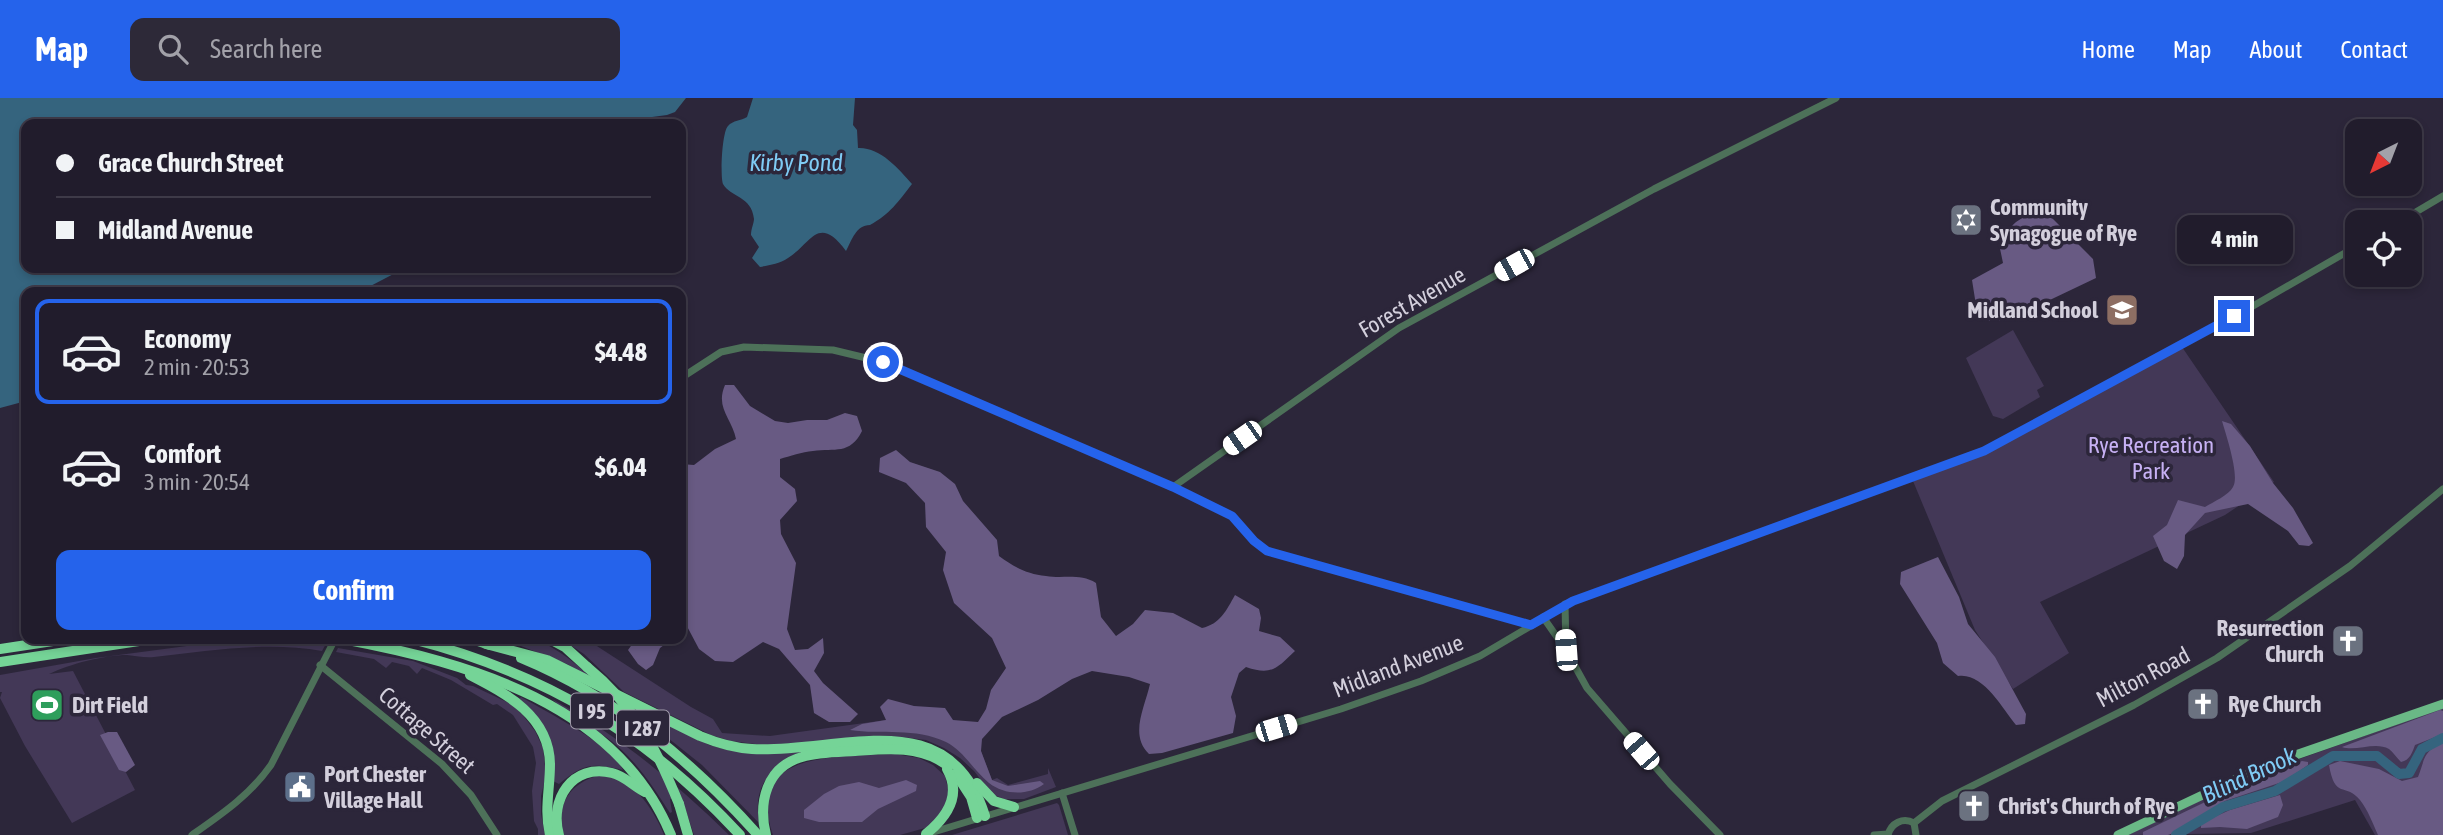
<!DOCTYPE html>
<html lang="en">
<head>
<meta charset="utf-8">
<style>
  body { margin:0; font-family:"Asap Condensed",sans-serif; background:#2d2938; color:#f1f3f6; height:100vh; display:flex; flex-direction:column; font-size:26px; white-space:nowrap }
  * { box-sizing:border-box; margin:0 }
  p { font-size:23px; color:#a2a1a9 }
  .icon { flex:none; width:38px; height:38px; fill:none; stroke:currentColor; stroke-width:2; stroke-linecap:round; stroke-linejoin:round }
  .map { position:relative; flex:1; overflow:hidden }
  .sheet { position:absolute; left:21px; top:189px; width:665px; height:357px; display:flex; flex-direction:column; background:#211c2c; border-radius:14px; box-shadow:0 4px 10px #0003,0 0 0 2px #3e3a48 }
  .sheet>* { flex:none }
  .top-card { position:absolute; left:21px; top:21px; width:665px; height:154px; border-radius:14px; box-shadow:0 4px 10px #0003,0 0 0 2px #3e3a48; display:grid; align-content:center; height:154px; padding:0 35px; background:#211c2c }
  .needle { width:46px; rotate:222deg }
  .buttons { position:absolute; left:2345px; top:21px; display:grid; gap:14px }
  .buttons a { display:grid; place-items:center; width:77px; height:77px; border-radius:14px; background:#211c2c; box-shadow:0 4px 10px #0003,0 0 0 2px #3e3a48; font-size:35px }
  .end { position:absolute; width:32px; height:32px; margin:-16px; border:9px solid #2563eb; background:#fff; box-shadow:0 0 0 4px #fff }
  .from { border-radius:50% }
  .bubble { position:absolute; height:49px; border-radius:14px; background:#211c2c; box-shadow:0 4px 10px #0003,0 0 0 2px #3e3a48; font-size:23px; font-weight:700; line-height:49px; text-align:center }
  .car { position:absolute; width:21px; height:42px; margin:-21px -10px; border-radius:9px; box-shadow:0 0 5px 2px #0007; background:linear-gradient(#fff 24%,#345 0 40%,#fff 0 76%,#345 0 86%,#fff 0) }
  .top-card b { display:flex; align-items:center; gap:24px; height:66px; font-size:26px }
  .top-card b+b { border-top:2px solid #3e3a48 }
  .top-card i { width:18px; height:18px; background:#f1f3f6 }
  ul { padding:12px 0 0; list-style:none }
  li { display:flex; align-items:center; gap:21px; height:105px; margin:0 14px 10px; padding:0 21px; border:4px solid transparent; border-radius:14px }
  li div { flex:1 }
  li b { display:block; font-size:26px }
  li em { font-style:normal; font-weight:700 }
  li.on { border-color:#2563eb }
  li>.icon { width:63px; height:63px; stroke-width:1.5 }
  .action { display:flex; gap:14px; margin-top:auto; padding:14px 35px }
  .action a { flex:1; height:80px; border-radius:14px; background:#2563eb; color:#fff; font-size:28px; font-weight:700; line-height:80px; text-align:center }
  header { display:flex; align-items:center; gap:42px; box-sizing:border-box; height:98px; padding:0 35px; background:#2563eb; color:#fff }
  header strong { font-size:33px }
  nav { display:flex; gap:38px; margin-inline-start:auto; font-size:24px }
  .search { width:490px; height:63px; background:#2d2938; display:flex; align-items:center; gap:18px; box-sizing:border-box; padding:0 24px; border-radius:14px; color:#a2a1a9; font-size:26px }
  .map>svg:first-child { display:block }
  .green { fill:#433857 }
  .forest { fill:#685a83 }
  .water { fill:#35647e }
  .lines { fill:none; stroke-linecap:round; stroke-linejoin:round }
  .river { stroke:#35647e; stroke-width:10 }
  .tertiary { stroke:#4d7159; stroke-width:7 }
  .primary { stroke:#6ab886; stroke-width:9 }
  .motorway { stroke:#75d497; stroke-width:10 }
  .motorway-bridge { stroke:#75d497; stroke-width:10 }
  .route { stroke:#2563eb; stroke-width:9 }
  .labels { text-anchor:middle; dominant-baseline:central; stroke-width:7; stroke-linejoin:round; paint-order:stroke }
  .shield { fill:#2c263a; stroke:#a19cab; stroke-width:2 }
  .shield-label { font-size:21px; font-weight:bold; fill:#d3cfdc }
  .poi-label { font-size:23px; font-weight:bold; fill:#d3cfdc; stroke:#2c263a; text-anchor:start }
  .street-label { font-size:23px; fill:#d3cfdc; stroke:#2c263a }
  .park-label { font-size:23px; fill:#c7b1f4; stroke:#2c263a }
  .water-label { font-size:24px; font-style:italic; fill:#7fcbf5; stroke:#2c263a }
</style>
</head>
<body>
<header>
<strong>Map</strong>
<div class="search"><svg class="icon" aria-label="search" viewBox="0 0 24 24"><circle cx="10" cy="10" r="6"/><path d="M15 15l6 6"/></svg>Search here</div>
<nav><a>Home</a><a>Map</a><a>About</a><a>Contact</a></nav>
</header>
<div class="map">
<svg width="2443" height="737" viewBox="0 0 2443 737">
  <rect width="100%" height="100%" fill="#2c263a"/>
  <g class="green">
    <polygon points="2013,232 2044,288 2037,292 2040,299 2003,321 1993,318 1966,260"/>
    <polygon points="2182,249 2274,384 2225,417 2040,504 2069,555 2013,591 1975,532 1913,383 1986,355"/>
    <path d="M503 541C512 541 522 539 531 541 551 545 577 566 591 580L567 566Z"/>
    <polygon points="561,541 586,541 691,609 713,621 722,635 770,638 886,622 981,653 992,682 997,680 1008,687 1048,676 1048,670 1056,689 1024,701 1004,701 992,696 974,673 960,660 944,650 926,642 902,639 763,647 731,643 711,637 624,594 584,556"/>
    <path d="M327 544 322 553C266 543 210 553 154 559 145 560 137 558 127 557 104 557 70 566 49 576L73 573 135 692 72 725 25 648 0 600 2 594H0V577L96 560 202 546Z"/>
    <polygon points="338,550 413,563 457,580 466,587 473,588 511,606 522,616 535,633 543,650 546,677 541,698 541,716 545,737 538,737 538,731 534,723 532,693 536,665 533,649 513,617 497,606 493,607 451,582 422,570 417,576 409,568 392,564 386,570 374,561 336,554"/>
    <path d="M521 599C547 614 612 647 623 672 591 665 585 665 559 686L553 683 552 658 519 601Z"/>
    <path d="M552 601C619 638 674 683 729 737H694L681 698 670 701 672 714 670 715C652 687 634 659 606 639 590 627 564 614 552 601Z"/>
    <polygon points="2443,610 2443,737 2375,737 2355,702 2251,735 2128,737 2249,679"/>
    <path d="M648 615 709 647 732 653H810C774 663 750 687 760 726L702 667 644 621Z"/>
    <path d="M895 656 919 660 933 667 945 678 949 695 947 708 938 721 925 730 900 737H773C743 650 840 660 895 656Z"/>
    <path d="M600 677C631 678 653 709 664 737H564C555 706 570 685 600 677Z"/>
    <polygon points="1057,705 1059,707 1068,737 952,737"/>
  </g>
  <g class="forest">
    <polygon points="2033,113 2046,114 2093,161 2096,180 2006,223 1989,223 1975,201 1972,182 2003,165 1998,141 2016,124"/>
    <path d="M725 287H734L750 308 775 323 788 325 807 322H827L845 315 857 318 862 333C850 357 835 350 813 353 802 354 790 358 780 361V379L795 391 797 403 780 422 781 436 796 465 787 531 795 552 808 551 823 540 824 555 814 573 823 585 858 616 850 624H829L814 615 810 587 779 551 763 544 733 564 715 563 699 551 681 517V366L694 367 715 351 736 341C732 320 715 310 725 287Z"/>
    <path d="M2222 323 2231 326 2250 348 2273 385 2293 410 2313 445 2309 448 2299 447 2288 433 2248 406 2205 415 2185 437 2184 458 2177 471 2164 463 2153 438 2167 427 2178 402 2205 409C2213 404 2229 397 2233 389 2240 378 2226 337 2222 323Z"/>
    <path d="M896 352 910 364 940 374 955 386 963 403 997 442 999 458C1014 469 1027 476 1046 478 1063 481 1080 475 1096 485L1101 519 1116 538 1133 526 1145 512 1173 515 1202 530C1220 526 1226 513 1235 497L1259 511 1261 520 1259 533 1280 539 1295 553C1277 570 1272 578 1246 569L1239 575 1231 599 1236 618 1233 635 1162 655 1149 656C1129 637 1145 609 1150 586L1129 579 1092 573 1072 581 1038 602 1002 619 982 641 981 653 992 682 1008 688 1040 683 1044 686C1028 698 1004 697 989 685 973 672 964 653 946 644 915 629 882 637 850 632L862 626 886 622 880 609 888 601 914 608 945 610 953 622 978 624 986 611 991 592 1006 570 992 540 954 505 943 472 946 454 926 429 925 405 906 385 879 374 880 360Z"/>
    <path d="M1938 459 1959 499 1968 526 1995 559 2026 616 2025 626 2016 627C2002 610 1983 574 1958 578L1943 565 1937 545 1900 486 1901 474Z"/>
    <polygon points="636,541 672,541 660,550 653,567 646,572 638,566 628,552"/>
    <path d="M2440 612 2443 613V636L2415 647C2412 655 2410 662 2401 664 2397 660 2393 654 2389 651 2375 643 2356 654 2342 649Z"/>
    <polygon points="108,634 117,634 135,667 126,674 119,672 100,637"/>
    <path d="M2443 644V737H2378C2373 726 2368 712 2360 702 2345 684 2335 702 2329 667L2340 663 2379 671 2402 683 2418 679C2426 659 2422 655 2443 644Z"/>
    <polygon points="2302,663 2308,664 2308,667 2285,683 2225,703 2174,735 2168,737 2143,737 2143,734 2228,693"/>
    <polygon points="906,682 917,687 916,693 878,711 862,724 819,724 804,720 804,712 824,696 839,688 859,684 879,690"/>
    <polygon points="2280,697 2283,707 2278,719 2247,731 2220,729 2201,730 2201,727 2203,724 2230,712"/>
  </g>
  <g class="water">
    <polygon points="0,0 686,0 675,14 667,17 600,26 26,26 26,170 405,170 359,194 26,194 26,303 0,310"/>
    <path d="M753 0H855L853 27 857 32 858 50C880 49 898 70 912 86 898 104 890 116 870 127 856 127 852 142 846 153 818 115 811 146 788 160 779 166 770 167 760 169L752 160 759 149 751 137C751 131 754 125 754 121 752 98 730 99 723 86 720 78 722 34 728 28 733 22 741 23 747 19Z"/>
  </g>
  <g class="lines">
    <polyline class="river" points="2176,737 2223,709 2275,693 2333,658 2377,658 2399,676 2409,675 2422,651 2443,640"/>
    <g class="tertiary">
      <polyline points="2399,124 2443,98"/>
      <polyline points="681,280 721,254 744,249 833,252 883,264 1173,389 1232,418 1254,443 1267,453 1531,527"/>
      <polyline points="1173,389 1399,230 1654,91 1836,0"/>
      <polyline points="1565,506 1566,551"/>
      <polyline points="1543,519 1566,552 1587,590 1670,686 1720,737"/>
      <polyline points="320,567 442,666 471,697 497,737"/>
      <polyline points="1062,695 1075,737"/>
      <polyline points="1914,725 1942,703 2134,607 2217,560 2350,468 2443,391"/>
      <polyline points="1914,725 1916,737"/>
      <polyline points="930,735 1341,611 1421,583 1480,558 1573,503 1984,353 2253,208 2357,148"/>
      <path d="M192 737C222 716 250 697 271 667L335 541"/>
      <polyline points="1874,737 1888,736"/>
      <path d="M1888 737C1891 725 1903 719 1914 725"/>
    </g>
    <polyline class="primary" points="2118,737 2264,668 2443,606"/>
    <g class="motorway">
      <path d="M343 541C470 565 617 606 671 737"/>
      <path d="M412 541C545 575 647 636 740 737"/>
      <polyline points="472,541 490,547"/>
      <polyline points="550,541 565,549 587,569"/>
      <path d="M486 546 547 562 700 638C717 645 734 650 752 651 840 656 949 602 985 718"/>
      <polyline points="0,551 66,541"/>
      <path d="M521 560C615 599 691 662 758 737"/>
      <polyline points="0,564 152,541"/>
      <path d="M470 577C507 596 549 618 550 666 550 692 544 711 550 737"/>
      <polyline points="956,676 971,699 977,720"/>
      <polyline points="977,685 994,703 1014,709"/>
      <polyline points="679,706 688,737"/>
      <path d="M926 736C947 719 962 697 947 671"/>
      <path d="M559 737C549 702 572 665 612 675 625 678 633 688 645 694"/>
      <path d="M766 737C758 705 766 669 802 659 818 654 838 654 855 653 885 651 917 647 944 665"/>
    </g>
    <path class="motorway-bridge" d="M587 569C635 608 656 650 679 706"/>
  </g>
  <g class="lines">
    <polyline class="route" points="883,264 1173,389 1232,418 1254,443 1267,453 1531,527 1573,503 1984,353 2234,218"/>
  </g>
  <defs>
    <symbol id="synagogue-square" viewBox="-11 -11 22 22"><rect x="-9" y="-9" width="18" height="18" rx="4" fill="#6b7280" stroke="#2c263a"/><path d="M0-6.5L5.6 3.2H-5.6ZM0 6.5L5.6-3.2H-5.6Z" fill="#fff"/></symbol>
    <symbol id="school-square" viewBox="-11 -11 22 22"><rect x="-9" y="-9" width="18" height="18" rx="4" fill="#8d6e63" stroke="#2c263a"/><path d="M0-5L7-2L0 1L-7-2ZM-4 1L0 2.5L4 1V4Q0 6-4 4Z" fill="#fff"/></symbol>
    <symbol id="church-square" viewBox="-11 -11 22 22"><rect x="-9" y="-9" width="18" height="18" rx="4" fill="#6b7280" stroke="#2c263a"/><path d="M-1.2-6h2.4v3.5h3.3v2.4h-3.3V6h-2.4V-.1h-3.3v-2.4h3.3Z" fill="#fff"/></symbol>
    <symbol id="stadium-square" viewBox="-11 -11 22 22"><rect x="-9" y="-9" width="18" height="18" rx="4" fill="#2e9e5b" stroke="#2c263a"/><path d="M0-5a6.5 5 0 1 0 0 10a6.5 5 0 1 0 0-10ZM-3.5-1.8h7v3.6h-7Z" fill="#fff"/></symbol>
    <symbol id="civic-square" viewBox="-11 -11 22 22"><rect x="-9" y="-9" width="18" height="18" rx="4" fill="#5c6f8a" stroke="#2c263a"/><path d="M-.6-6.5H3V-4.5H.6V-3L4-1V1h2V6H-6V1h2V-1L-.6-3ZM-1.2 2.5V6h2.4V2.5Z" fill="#fff"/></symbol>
  </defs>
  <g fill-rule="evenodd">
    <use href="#synagogue-square" x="1947" y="103" width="38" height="38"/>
    <use href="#school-square" x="2103" y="193" width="38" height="38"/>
    <use href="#church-square" x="2329" y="524" width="38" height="38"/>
    <use href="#church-square" x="2184" y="587" width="38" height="38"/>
    <use href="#stadium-square" x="28" y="588" width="38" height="38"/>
    <use href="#civic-square" x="281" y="670" width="38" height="38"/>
    <use href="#church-square" x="1955" y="689" width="38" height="38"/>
  </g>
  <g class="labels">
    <g class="shield">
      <rect x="571" y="595.5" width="42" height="35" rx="5"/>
      <rect x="617" y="612.5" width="52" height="35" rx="5"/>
    </g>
    <g class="shield-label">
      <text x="592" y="613">I 95</text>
      <text x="643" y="630">I 287</text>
    </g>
    <g class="poi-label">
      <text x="1990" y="109">Community<tspan x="1990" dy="26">Synagogue of Rye</tspan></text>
      <text x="2098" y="212" text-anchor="end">Midland School</text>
      <text x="2324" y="530" text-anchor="end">Resurrection<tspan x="2324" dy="26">Church</tspan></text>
      <text x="2228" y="606">Rye Church</text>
      <text x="72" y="607">Dirt Field</text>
      <text x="324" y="676">Port Chester<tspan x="324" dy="26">Village Hall</tspan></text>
      <text x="1998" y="708">Christ's Church of Rye</text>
    </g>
    <g class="street-label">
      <text transform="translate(1412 204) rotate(-30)">Forest Avenue</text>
      <text transform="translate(1398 568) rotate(-21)">Midland Avenue</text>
      <text transform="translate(2143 579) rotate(-28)">Milton Road</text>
      <text transform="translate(427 632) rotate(41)">Cottage Street</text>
    </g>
    <g class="park-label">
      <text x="2151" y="347">Rye Recreation<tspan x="2151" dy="26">Park</tspan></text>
    </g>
    <g class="water-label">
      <text x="796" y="64">Kirby Pond</text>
      <text transform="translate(2249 677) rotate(-25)">Blind Brook</text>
    </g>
  </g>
</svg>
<div class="buttons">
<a><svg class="needle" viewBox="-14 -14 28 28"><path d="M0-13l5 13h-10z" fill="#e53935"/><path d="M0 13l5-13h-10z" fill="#a2a1a9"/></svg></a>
<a><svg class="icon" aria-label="locate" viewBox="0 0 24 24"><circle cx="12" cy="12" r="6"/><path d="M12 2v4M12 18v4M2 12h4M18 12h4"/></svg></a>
</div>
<i class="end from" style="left:883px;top:264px"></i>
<i class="end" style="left:2234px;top:218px"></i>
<div class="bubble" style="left:2177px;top:117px;width:116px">4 min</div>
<i class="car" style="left:1514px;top:167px;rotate:241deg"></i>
<i class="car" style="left:1242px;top:340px;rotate:235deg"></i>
<i class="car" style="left:1566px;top:552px;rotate:356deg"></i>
<i class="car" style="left:1276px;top:630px;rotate:73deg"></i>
<i class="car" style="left:1641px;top:653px;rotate:319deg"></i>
<div class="top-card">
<b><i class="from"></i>Grace Church Street</b>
<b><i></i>Midland Avenue</b>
</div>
<section class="sheet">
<ul>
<li class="on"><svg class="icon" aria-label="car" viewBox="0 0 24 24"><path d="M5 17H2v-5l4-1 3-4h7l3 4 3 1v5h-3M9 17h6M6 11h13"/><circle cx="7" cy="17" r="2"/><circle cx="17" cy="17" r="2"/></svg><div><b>Economy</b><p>2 min · 20:53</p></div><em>$4.48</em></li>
<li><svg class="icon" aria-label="car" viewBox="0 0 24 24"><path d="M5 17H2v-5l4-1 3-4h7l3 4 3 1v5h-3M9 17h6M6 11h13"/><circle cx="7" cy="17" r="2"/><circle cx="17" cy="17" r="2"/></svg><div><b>Comfort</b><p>3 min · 20:54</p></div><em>$6.04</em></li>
</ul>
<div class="action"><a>Confirm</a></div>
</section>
</div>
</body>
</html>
